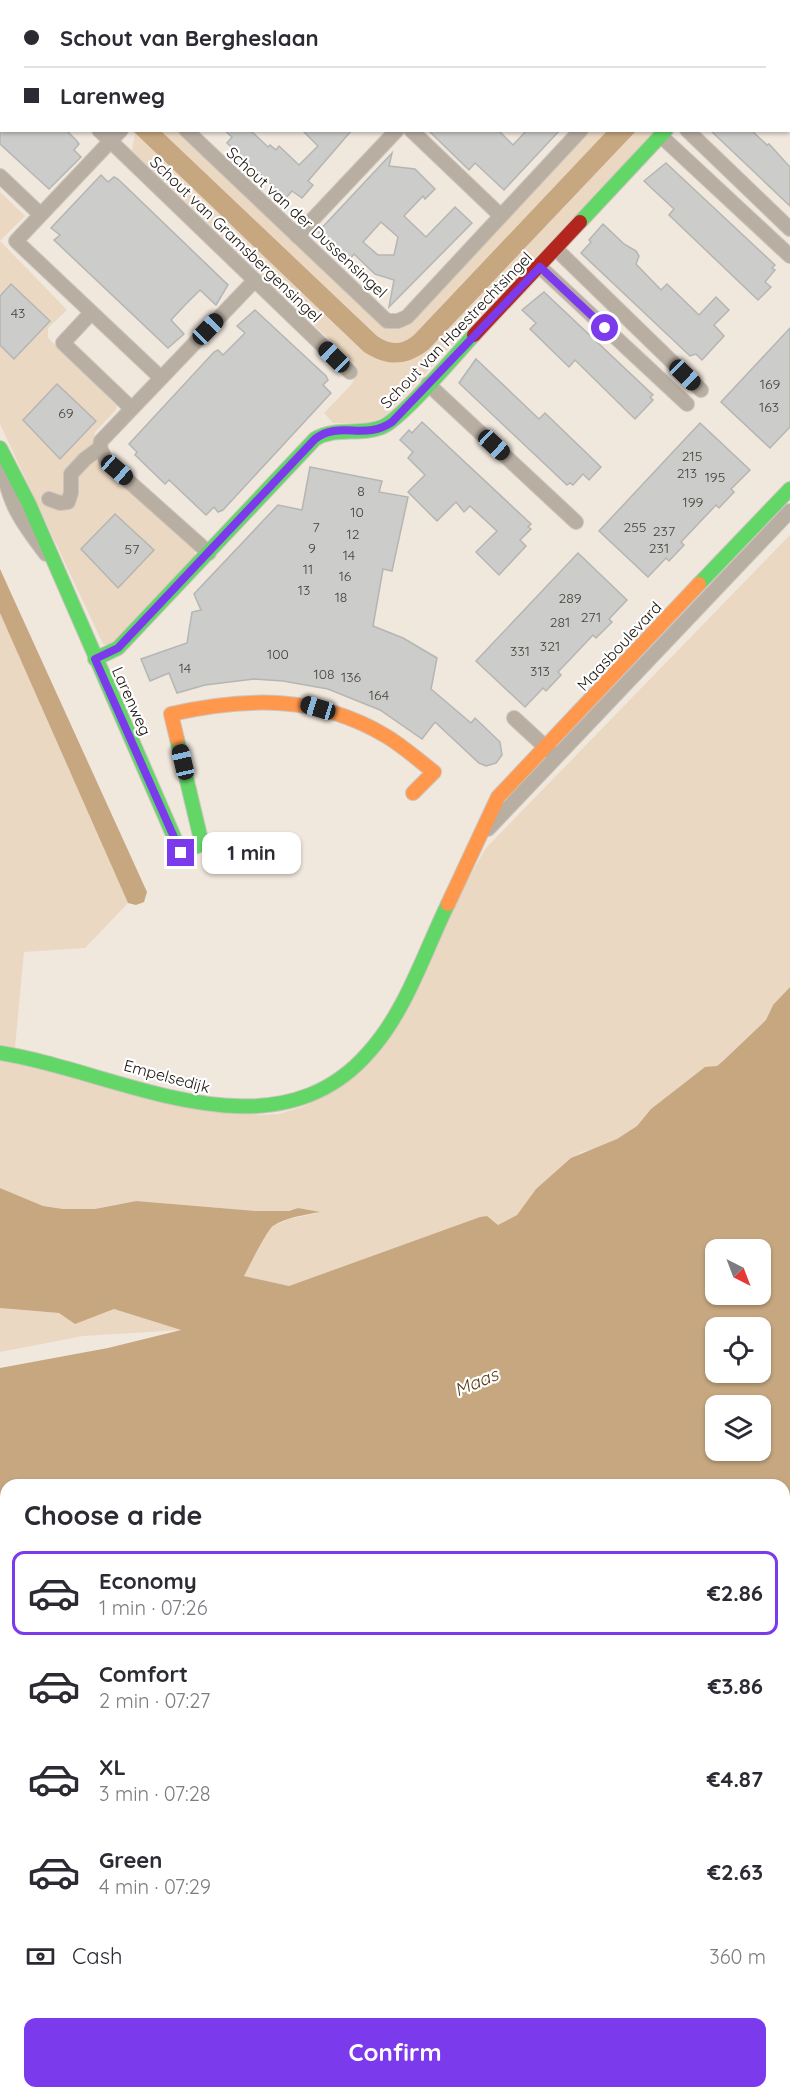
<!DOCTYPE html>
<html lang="en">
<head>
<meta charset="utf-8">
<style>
  body { margin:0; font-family:Quicksand,sans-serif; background:#f2f2f3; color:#2b2b33; height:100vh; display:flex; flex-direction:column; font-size:22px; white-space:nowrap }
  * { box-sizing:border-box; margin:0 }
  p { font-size:20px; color:#7c7c81 }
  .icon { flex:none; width:33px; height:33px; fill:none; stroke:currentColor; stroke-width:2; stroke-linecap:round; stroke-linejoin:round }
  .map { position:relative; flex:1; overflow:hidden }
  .panel { position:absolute; left:0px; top:1479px; width:790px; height:620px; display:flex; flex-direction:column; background:#fff; border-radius:18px 18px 0 0; box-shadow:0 2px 4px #0004 }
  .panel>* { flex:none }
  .guide { position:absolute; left:0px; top:0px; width:790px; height:132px; box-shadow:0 2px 4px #0004; display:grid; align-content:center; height:132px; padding:0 24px; background:#fff }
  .needle { width:39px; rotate:138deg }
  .tools { position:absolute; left:705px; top:1239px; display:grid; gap:12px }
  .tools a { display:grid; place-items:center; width:66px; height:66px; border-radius:12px; background:#fff; box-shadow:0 2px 4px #0004; font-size:30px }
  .end { position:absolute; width:27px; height:27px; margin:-14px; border:8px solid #7c3aed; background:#fff; box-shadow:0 0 0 3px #fff }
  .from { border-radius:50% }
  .bubble { position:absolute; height:42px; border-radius:12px; background:#fff; box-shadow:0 2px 4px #0004; font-size:20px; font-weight:700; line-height:42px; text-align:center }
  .car { position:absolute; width:18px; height:36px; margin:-18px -9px; border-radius:8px; box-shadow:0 0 4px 2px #0007; background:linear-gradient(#222 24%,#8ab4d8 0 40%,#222 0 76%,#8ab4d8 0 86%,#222 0) }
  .guide b { display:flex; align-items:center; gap:21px; height:57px; font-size:22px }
  .guide b+b { border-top:2px solid #e1e1e2 }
  .guide i { width:15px; height:15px; background:#2b2b33 }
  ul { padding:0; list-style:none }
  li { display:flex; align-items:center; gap:18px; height:84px; margin:0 12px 9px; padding:0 12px; border:3px solid transparent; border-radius:12px }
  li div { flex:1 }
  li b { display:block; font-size:22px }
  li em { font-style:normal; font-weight:700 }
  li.on { border-color:#7c3aed }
  li>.icon { width:54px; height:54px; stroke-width:1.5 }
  h2 { padding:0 24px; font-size:27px; line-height:72px }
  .pay { display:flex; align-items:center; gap:15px; height:66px; padding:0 24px; font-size:22px }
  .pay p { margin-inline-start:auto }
  .primary-button { display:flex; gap:12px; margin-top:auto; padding:12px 24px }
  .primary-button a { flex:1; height:69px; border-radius:12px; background:#7c3aed; color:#fff; font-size:24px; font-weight:700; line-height:69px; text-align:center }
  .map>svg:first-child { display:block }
  .green { fill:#ebd8c2 }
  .water { fill:#c6a780; fill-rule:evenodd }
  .building { fill:#cccdcb; stroke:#b5b5b3; stroke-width:1.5; fill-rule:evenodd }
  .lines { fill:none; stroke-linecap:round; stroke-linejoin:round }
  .street-casing { stroke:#ccc5bd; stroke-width:16 }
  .fast-casing { stroke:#ccc5bd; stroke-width:16 }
  .slow-casing { stroke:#ccc5bd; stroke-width:16 }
  .jam-casing { stroke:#ccc5bd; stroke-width:16 }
  .street { stroke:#b9aea2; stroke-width:14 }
  .fast { stroke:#63d668; stroke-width:14 }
  .slow { stroke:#ff974d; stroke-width:14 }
  .jam { stroke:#b3261e; stroke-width:14 }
  .route { stroke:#7c3aed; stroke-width:8 }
  .labels { text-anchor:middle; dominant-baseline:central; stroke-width:4.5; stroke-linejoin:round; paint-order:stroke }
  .number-label { font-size:14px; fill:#46423c }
  .street-label { font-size:16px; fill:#19130c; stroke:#fff }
  .water-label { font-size:18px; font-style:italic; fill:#593c13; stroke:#fff }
</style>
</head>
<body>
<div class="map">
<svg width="790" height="2098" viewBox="0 0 790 2098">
  <rect width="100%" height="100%" fill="#f0e7dd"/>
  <g class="green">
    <path d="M161 131H177L385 325 396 329 407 324 590 131H607L414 335C401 346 390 345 377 336Z"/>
    <path d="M636 131H655L386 415C370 426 352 423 333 423L324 413 352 384 358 371 355 364 132 151 135 133 364 352 429 349Z"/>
    <polygon points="0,192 25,216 0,241 67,310 48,328 48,338 117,406 115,411 95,432 92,452 195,550 194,560 112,645 103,644 0,424"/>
    <polygon points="790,535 790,987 773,1005 766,1020 723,1061 717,1066 705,1068 651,1109 637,1126 617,1139 601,1147 581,1152 536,1189 517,1215 498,1225 487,1216 480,1217 289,1286 244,1276 266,1233 273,1226 289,1219 318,1213 298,1208 289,1211 256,1211 136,1201 95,1209 63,1209 43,1206 0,1188 0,1059 260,1115 279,1114 305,1106 351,1078 486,848"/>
    <polygon points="0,613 128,903 85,948 24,952 15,1047 0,1046"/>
    <polygon points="0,1308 59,1313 75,1323 114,1309 181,1330 83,1336 0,1352"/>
    <polygon points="785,1591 790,1592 790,2098 94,2098 89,2093 784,2092"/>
    <polygon points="6,1755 6,1989 0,1982 0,1757"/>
  </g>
  <g class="water">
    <path d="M133 131H161L377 336C390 345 401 346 414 335L607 131H636L429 349C407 366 388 367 364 352Z"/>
    <polygon points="0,569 147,892 144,902 136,905 128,903 0,613"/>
    <path d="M790 987V1592L785 1591 784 1485H6V1735L0 1737V1368L108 1348 181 1330 114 1309 75 1324 59 1313 0 1308V1188L43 1206 63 1209H95L136 1201 256 1211H289L298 1208 320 1212C305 1215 286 1217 273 1226 267 1230 249 1267 244 1276L289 1286 480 1217 487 1216 498 1225 517 1215 536 1189 571 1158 617 1139 637 1126 651 1109 705 1067 717 1066 723 1061 766 1020 773 1005ZM716 1250H760V1294H716ZM716 1328H760V1372H716ZM716 1406H760V1450H716Z"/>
    <polygon points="0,1982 6,1989 6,2092 89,2093 94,2098 0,2098"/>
  </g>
  <g class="building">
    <polygon points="0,130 66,130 76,140 79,144 74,150 81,157 49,189 0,144"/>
    <polygon points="224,130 250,130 268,147 270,145 276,150 279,146 299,165 318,146 302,130 352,130 308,181 313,185 302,198 292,191 286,198 227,143 232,137"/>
    <polygon points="428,130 498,130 513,145 527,130 560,130 504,190 475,163 469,170"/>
    <polygon points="710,130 751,130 767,145 769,144 790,167 790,206"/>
    <path d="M392 153 389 166 415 169 435 189 425 199 423 196 404 216 426 237 455 207 472 223 389 307 394 280 375 274 354 254 348 261 318 232ZM381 222 398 237 394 255H378L363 242Z"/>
    <polygon points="666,163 775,265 772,268 775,270 765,282 771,287 758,300 669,215 674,209 644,181"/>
    <polygon points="101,175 108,182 114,177 118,179 228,285 216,305 200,290 185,305 171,320 184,334 168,348 54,240 60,235 51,228"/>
    <polygon points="603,224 624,244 636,251 639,256 636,264 661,290 667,284 699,315 716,297 729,310 714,325 724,336 702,360 696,354 690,356 581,253 591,242 589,240"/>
    <polygon points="11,284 50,321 14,359 0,345 0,296"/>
    <polygon points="544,292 653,395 650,397 653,400 635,419 575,360 569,367 530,329 536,323 522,310"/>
    <polygon points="255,310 326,376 328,380 323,385 331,393 223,510 218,512 214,507 206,515 169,480 165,484 135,455 137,452 129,444 214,352 218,350 223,355 245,333 237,326"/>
    <polygon points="790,328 790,427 770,448 721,402"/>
    <polygon points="476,359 539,419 545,413 601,467 589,480 583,474 573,485 570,483 567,485 459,383"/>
    <polygon points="57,384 96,421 60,459 23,420"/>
    <polygon points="422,422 531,524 528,527 531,529 520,540 526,546 499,575 476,552 497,531 470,506 464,512 456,502 437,521 408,492 425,475 408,458 413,452 400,440 409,430 412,433"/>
    <polygon points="700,423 750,470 731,489 734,492 719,508 716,505 681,542 684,545 669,561 666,558 648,577 599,531"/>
    <polygon points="310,467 382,481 379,492 408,497 392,571 383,569 373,626 403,638 437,658 431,689 471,723 475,718 500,742 502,755 496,763 486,766 479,763 435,722 422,739 380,710 328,689 283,681 254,679 205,685 177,693 169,673 150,681 141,659 187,643 192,612 201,610 194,594 278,505 302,510"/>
    <polygon points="115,514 154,550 118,588 81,549"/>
    <polygon points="578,553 627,600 609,619 612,622 596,638 593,635 558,672 561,675 546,691 543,688 525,707 476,661"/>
  </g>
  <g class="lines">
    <defs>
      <g id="street">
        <polyline points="151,0 153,2"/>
        <polyline points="273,0 275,2"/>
        <polyline points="401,0 403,2"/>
        <polyline points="436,0 441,2"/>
        <polyline points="533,0 535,2"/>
        <polyline points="243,2 244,0"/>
        <polyline points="417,2 424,0"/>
        <polyline points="517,2 519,0"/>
        <polyline points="705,2 706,0"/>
        <polyline points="788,2 789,0"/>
        <polyline points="0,36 2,38"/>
        <polyline points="0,58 2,57"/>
        <polyline points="99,130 350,372"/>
        <polyline points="121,130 16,241 161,378"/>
        <polyline points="186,130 387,321 398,321 407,317 581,130"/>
        <polyline points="411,130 501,216"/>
        <polyline points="687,130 790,229"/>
        <polyline points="661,136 790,256"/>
        <polyline points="0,176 40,214"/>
        <polyline points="297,236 397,130"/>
        <polyline points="556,249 701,390"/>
        <polyline points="540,267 687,404"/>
        <polyline points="91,313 63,343 131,408"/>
        <polyline points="428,384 576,522"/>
        <path d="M1 456C7 501 19 519 46 554"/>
        <polyline points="49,499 60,503 68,502 71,493 71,474 85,459 100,448"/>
        <polyline points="209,553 107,462 100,448 101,441 255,280"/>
        <polyline points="514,718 553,754"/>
        <polyline points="488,829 790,511"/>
      </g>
      <g id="fast">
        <polyline points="580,222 666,130"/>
        <polyline points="0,448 29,504 181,853 202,844 177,739"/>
        <polyline points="699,584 790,489"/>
        <path d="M95 659 118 648 315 439C337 426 360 436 382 427 402 419 456 354 474 335"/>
        <path d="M0 1053C117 1071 272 1164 369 1052 406 1011 424 953 448 904"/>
      </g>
      <g id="slow">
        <path d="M177 739 171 714C246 697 318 695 386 736 403 746 418 760 434 772L413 793"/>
        <polyline points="448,904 498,797 699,584"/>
      </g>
      <polyline id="jam" points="474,335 580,222"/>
    </defs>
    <use href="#street" class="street-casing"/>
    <use href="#fast" class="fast-casing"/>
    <use href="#slow" class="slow-casing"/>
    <use href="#jam" class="jam-casing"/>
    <use href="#street" class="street"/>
    <use href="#fast" class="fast"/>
    <use href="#slow" class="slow"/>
    <use href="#jam" class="jam"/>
  </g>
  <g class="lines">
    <path class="route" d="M181 853 95 659 118 648 315 439C340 420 365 441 392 422L540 267 605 328"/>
  </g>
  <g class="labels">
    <g class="number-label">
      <text x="18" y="313">43</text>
      <text x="770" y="384">169</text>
      <text x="769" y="407">163</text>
      <text x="66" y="413">69</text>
      <text x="692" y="456">215</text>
      <text x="687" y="473">213</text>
      <text x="715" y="477">195</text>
      <text x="361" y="491">8</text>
      <text x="693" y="502">199</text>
      <text x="357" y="512">10</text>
      <text x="316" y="527">7</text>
      <text x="635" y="527">255</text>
      <text x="664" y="531">237</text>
      <text x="353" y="534">12</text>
      <text x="312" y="548">9</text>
      <text x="659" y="548">231</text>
      <text x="132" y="549">57</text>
      <text x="349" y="555">14</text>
      <text x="308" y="569">11</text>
      <text x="345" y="576">16</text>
      <text x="304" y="590">13</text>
      <text x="341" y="597">18</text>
      <text x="570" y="598">289</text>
      <text x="591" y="617">271</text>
      <text x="560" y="622">281</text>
      <text x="550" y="646">321</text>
      <text x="520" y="651">331</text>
      <text x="278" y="654">100</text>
      <text x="185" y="668">14</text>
      <text x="540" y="671">313</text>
      <text x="324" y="674">108</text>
      <text x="351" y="677">136</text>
      <text x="379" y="695">164</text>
    </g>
    <g class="street-label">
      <text transform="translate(307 222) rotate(43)">Schout van der Dussensingel</text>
      <text transform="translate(236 239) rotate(44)">Schout van Gramsbergensingel</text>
      <text transform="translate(456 330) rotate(-46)">Schout van Haestrechtsingel</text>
      <text transform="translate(619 646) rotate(-47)">Maasboulevard</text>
      <text transform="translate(132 701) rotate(66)">Larenweg</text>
      <text transform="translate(167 1076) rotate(15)">Empelsedijk</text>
    </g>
    <g class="water-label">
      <text transform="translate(476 1382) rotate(-23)">Maas</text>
    </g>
  </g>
</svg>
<div class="tools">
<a><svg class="needle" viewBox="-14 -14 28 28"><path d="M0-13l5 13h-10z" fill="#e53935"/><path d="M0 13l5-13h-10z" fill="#7c7c81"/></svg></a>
<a><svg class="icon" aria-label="locate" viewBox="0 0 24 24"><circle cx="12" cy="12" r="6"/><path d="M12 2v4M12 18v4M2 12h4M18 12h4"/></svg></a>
<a><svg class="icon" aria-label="layers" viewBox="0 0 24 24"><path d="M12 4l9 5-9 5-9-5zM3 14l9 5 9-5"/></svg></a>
</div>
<i class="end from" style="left:605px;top:328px"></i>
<i class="end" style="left:181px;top:853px"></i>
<div class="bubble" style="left:202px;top:832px;width:99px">1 min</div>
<i class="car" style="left:208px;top:329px;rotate:44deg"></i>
<i class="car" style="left:334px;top:357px;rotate:314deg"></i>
<i class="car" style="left:685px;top:375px;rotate:134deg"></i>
<i class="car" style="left:494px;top:445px;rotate:133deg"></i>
<i class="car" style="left:117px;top:470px;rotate:131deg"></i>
<i class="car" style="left:318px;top:708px;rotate:287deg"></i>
<i class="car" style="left:183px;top:762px;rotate:347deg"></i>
<div class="guide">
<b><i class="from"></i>Schout van Bergheslaan</b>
<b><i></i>Larenweg</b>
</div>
<section class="panel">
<h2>Choose a ride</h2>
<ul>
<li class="on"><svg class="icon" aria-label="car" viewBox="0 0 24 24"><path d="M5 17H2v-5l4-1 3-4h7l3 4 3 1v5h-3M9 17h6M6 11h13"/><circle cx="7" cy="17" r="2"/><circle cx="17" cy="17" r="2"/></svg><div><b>Economy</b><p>1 min · 07:26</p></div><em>€2.86</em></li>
<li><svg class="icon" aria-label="car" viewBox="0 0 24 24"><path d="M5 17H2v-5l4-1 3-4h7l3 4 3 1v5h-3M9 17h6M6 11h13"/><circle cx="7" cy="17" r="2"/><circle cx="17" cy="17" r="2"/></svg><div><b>Comfort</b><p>2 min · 07:27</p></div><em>€3.86</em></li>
<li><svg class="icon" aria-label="car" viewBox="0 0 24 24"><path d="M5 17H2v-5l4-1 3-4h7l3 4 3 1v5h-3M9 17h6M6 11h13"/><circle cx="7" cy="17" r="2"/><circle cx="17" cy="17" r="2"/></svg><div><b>XL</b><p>3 min · 07:28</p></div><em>€4.87</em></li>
<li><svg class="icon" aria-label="car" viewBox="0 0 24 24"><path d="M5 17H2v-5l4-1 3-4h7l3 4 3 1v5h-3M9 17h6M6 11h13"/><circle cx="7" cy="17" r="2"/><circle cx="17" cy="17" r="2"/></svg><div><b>Green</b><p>4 min · 07:29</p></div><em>€2.63</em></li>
</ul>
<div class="pay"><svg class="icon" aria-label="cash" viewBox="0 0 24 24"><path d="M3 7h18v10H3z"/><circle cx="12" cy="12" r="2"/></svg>Cash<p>360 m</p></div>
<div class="primary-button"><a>Confirm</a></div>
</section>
</div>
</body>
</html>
